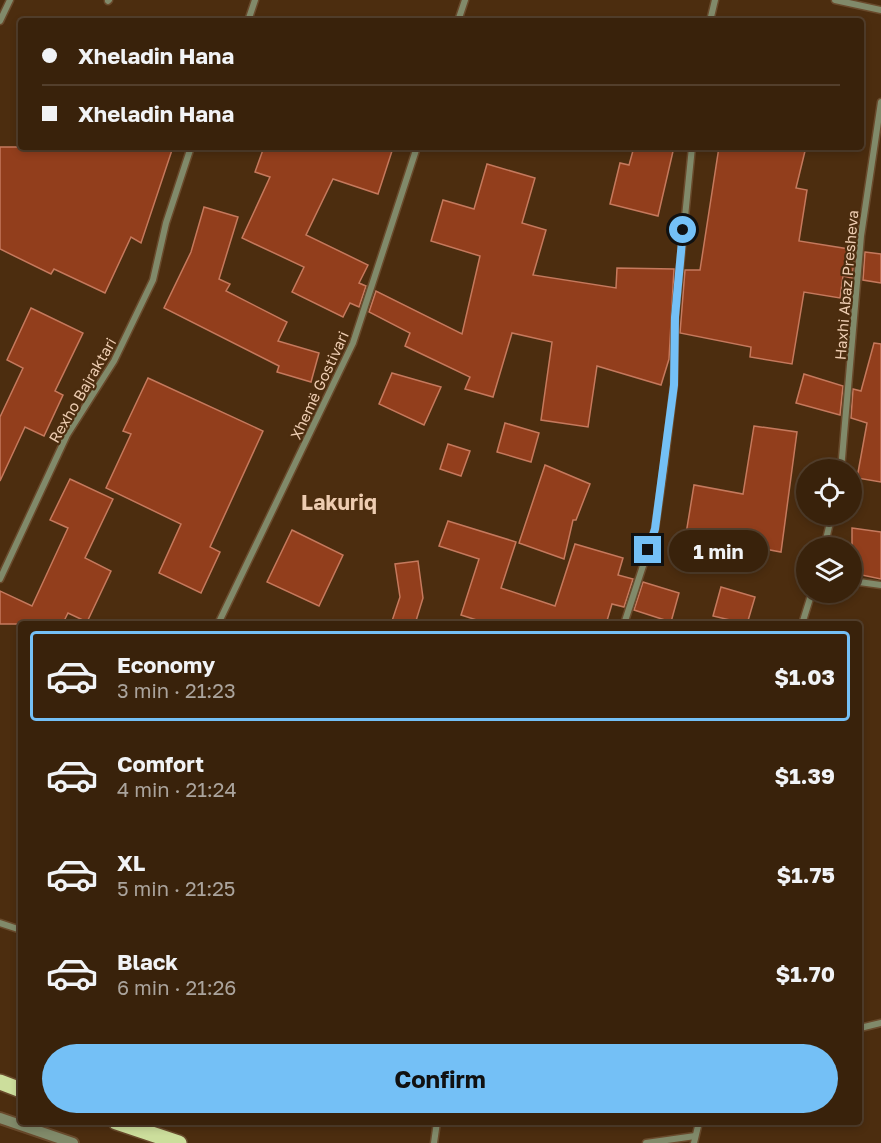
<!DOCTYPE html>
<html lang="en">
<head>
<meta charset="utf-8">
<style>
  body { margin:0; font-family:"Golos Text",sans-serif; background:#402a14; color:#f1f3f6; height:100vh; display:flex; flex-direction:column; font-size:22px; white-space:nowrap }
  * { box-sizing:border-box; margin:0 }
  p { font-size:20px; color:#aba49d }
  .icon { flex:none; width:33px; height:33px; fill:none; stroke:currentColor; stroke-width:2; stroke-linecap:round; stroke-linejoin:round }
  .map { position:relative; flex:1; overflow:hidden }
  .drawer { position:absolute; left:18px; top:621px; width:844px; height:504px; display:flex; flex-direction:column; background:#39220b; border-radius:6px; box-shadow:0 3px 9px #0003,0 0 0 2px #533f2c }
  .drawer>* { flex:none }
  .top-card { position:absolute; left:18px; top:18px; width:846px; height:132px; border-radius:6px; box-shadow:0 3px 9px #0003,0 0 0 2px #533f2c; display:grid; align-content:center; height:132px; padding:0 24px; background:#39220b }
  .tools { position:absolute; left:796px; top:459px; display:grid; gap:12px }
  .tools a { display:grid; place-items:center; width:66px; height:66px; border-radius:50%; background:#39220b; box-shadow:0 3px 9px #0003,0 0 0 2px #533f2c; font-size:30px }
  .end { position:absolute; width:27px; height:27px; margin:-14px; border:8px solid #74c0f6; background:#111; box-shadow:0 0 0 3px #111 }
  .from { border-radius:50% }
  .bubble { position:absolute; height:42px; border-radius:21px; background:#39220b; box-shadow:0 3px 9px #0003,0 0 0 2px #533f2c; font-size:20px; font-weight:700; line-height:42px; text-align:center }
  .top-card b { display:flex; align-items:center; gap:21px; height:57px; font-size:22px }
  .top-card b+b { border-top:2px solid #533f2c }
  .top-card i { width:15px; height:15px; background:#f1f3f6 }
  ul { padding:10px 0 0; list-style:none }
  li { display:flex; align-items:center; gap:18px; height:90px; margin:0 12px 9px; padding:0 12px; border:3px solid transparent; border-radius:6px }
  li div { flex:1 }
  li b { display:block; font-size:22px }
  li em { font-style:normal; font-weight:700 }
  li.active { border-color:#74c0f6 }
  li>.icon { width:54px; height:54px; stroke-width:1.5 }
  .primary-button { display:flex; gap:12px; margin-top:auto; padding:12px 24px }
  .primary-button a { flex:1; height:69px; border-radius:36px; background:#74c0f6; color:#111; font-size:24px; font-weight:700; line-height:69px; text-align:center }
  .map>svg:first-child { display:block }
  .building { fill:#923e1c; stroke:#c5795d; stroke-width:1.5 }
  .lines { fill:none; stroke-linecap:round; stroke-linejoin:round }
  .minor-casing { stroke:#694a2c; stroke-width:9 }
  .tertiary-casing { stroke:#694a2c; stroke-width:14 }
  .primary-casing { stroke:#694a2c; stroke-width:18 }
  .minor { stroke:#818a6a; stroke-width:6 }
  .tertiary { stroke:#818a6a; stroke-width:10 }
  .primary { stroke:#ccde9c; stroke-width:15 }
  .route { stroke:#74c0f6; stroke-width:8 }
  .labels { text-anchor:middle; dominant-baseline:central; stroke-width:4.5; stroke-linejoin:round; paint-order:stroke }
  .street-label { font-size:15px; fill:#edccb1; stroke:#4c2d0f }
  .district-label { font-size:21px; font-weight:bold; fill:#edccb1; stroke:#4c2d0f }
</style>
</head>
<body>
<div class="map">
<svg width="881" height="1143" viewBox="0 0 881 1143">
  <rect width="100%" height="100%" fill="#4c2d0f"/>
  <g class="building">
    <polygon points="0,147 173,147 141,243 131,237 105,293 54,269 51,274 0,249"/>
    <polygon points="264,147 380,147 392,151 378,194 333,179 306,235 368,265 359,283 366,286 359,307 350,303 343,317 292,292 304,267 242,238 270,177 255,172"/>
    <polygon points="634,147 674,147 658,216 610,204 620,163 629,165"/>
    <polygon points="719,147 806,147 796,188 807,190 799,241 855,250 852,278 843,276 840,298 804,292 792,364 750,357 751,347 680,333 685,270 700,270"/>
    <polygon points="487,164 535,178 522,223 546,230 533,275 616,288 617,268 674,269 669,359 661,385 597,366 588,427 541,420 552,342 512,333 493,397 465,389 470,377 405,346 410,333 369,312 376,291 462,334 480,256 431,241 443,200 474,209"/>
    <polygon points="204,207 238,217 219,279 230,284 226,291 287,322 278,341 319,353 311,382 277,372 279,366 164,308 191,252"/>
    <polygon points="865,252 881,254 881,283 863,280"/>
    <polygon points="31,308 83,333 55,391 63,395 44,436 25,427 0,481 0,417 23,368 7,360"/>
    <polygon points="874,343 881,344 881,482 857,478 867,423 851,418 853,389 861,391"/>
    <polygon points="392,373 441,387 424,425 379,404"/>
    <polygon points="804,374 843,386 840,415 796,403"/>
    <polygon points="148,378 263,431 210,547 220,552 201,593 159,573 181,524 106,488 131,434 123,431"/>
    <polygon points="505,423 539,433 531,462 497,452"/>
    <polygon points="754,426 797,432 781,552 686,534 694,485 743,494"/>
    <polygon points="448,444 470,451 461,476 440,469"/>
    <polygon points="545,465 590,484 576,520 573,520 564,559 519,543"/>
    <polygon points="70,479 113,499 85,558 111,571 87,622 68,613 64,621 71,624 0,624 0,591 32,606 68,528 50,520"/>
    <polygon points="448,521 516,542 501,588 555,606 575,544 623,558 618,575 633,579 624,607 612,604 606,624 489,624 461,615 479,559 439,546"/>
    <polygon points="852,528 881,532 881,579 852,573"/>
    <polygon points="292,530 343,555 319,606 267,582"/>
    <polygon points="418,561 423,598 415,624 391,624 400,597 395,564"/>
    <polygon points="643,582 679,593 671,622 634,610"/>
    <polygon points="721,587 755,597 747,624 713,616"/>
  </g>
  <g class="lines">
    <defs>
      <g id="minor">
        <polyline points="835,0 881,10"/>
        <polyline points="108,1 109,0"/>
        <polyline points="0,21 10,0"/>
        <polyline points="248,21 255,0"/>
        <polyline points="458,21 465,0"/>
        <polyline points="710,21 715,0"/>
        <polyline points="841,470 861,236 881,102"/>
        <polyline points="824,548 832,514"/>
        <polyline points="0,579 67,435 114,361 153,280 166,223 191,147"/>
        <polyline points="852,581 881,585"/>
        <polyline points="218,624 353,343 417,147"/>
        <polyline points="624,624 655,529 664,467 674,385 675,317 692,147"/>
        <polyline points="802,624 812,592"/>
        <polyline points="0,923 21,930"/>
        <polyline points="860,1028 881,1023"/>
        <polyline points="434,1143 437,1122"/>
        <polyline points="646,1143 695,1136"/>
        <polyline points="694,1143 699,1122"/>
      </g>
      <polyline id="tertiary" points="0,1118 73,1143"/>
      <g id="primary">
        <polyline points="0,1082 21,1090"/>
        <polyline points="116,1122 179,1143"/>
      </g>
    </defs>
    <use href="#minor" class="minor-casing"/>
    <use href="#tertiary" class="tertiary-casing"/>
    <use href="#primary" class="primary-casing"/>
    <use href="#minor" class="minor"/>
    <use href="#tertiary" class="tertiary"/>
    <use href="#primary" class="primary"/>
  </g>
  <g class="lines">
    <polyline class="route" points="648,550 655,529 674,385 675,317 683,230"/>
  </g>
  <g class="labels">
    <g class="street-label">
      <text transform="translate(846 285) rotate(-85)">Haxhi Abaz Presheva</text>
      <text transform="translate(319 385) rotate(-65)">Xhemë Gostivari</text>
      <text transform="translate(82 390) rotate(-60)">Rexho Bajraktari</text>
    </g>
    <g class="district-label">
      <text x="339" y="502">Lakuriq</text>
    </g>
  </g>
</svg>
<div class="tools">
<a><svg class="icon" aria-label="locate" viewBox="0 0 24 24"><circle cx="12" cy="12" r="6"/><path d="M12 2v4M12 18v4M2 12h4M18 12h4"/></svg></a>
<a><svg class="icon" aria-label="layers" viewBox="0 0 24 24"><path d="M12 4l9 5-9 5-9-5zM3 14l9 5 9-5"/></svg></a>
</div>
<i class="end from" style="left:683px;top:230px"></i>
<i class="end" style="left:648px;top:550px"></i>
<div class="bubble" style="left:669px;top:530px;width:99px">1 min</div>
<div class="top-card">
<b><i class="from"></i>Xheladin Hana</b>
<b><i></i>Xheladin Hana</b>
</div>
<section class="drawer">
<ul>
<li class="active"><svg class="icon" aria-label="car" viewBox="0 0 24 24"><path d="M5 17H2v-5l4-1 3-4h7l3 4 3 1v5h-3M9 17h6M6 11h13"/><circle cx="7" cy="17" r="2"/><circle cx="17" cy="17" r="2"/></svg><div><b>Economy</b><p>3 min · 21:23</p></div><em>$1.03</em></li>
<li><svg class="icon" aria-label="car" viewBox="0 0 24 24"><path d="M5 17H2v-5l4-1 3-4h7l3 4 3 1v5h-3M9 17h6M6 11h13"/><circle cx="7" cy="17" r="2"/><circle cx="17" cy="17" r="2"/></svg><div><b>Comfort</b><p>4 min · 21:24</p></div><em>$1.39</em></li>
<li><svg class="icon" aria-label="car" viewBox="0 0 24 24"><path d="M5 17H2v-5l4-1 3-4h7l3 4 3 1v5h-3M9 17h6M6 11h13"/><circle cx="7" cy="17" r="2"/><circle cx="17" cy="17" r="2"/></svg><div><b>XL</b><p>5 min · 21:25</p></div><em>$1.75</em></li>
<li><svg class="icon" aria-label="car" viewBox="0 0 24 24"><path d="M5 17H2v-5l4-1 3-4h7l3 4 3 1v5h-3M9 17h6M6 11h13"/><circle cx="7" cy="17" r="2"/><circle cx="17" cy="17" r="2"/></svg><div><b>Black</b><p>6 min · 21:26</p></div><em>$1.70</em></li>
</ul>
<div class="primary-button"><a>Confirm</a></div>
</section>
</div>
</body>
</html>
